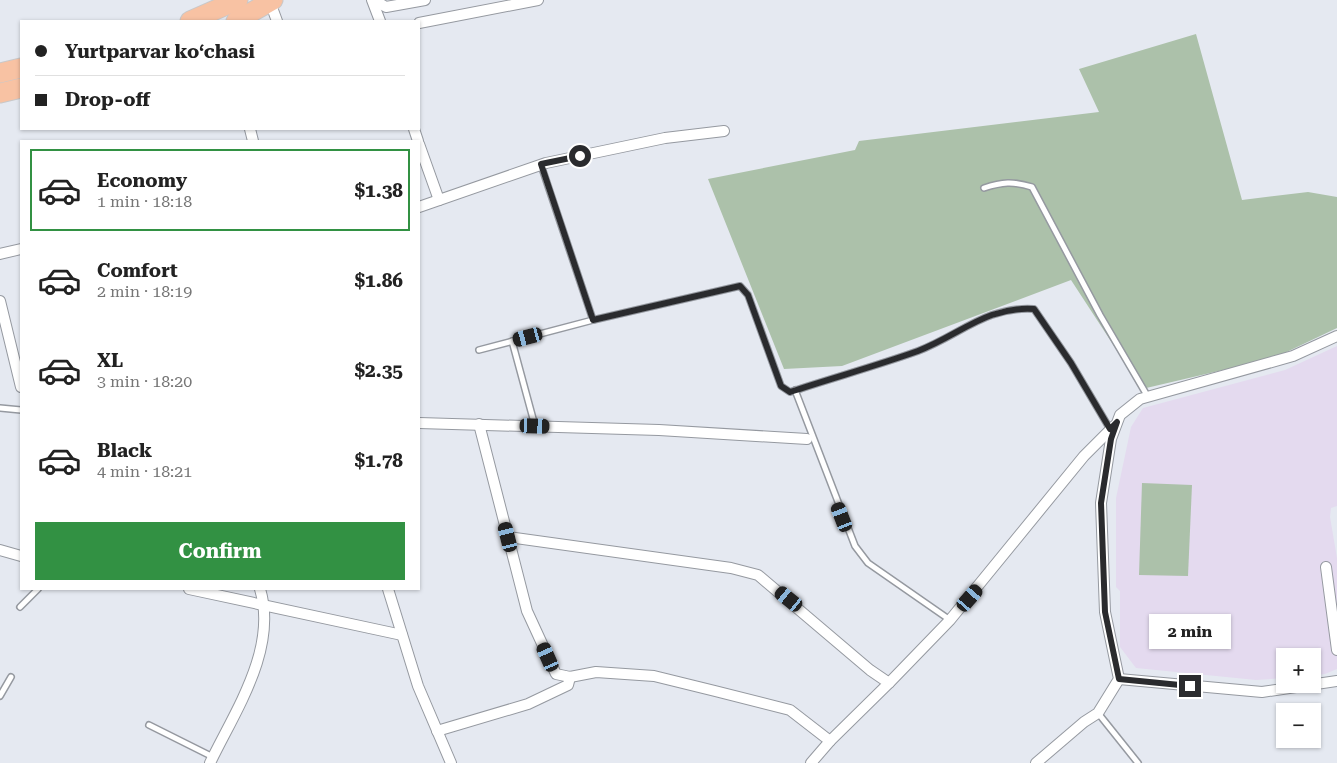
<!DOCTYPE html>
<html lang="en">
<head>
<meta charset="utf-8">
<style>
  body { margin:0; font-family:"Roboto Serif",serif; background:#f6f6f6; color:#222; height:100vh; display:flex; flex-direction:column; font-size:19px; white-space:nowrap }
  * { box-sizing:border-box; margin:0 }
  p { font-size:16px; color:#767676 }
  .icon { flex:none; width:28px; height:28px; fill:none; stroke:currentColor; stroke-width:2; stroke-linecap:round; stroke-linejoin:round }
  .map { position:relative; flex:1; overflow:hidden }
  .side { position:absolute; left:20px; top:140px; width:400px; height:450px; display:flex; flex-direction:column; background:#fff; border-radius:0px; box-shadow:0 1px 4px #0004 }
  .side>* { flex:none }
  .banner { position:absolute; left:20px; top:20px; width:400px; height:110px; border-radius:0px; box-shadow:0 1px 4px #0004; display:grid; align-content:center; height:110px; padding:0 15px; background:#fff }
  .controls { position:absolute; left:1276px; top:648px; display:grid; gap:10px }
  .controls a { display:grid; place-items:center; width:45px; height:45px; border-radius:0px; background:#fff; box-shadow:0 1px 4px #0004; font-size:25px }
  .end { position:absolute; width:22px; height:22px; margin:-11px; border:6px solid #2a2b2e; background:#fff; box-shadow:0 0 0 2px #fff }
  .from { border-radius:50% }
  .bubble { position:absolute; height:35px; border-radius:0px; background:#fff; box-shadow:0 1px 4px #0004; font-size:16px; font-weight:700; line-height:35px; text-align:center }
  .car { position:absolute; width:15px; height:30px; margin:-15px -8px; border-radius:6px; box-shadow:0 0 4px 1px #0007; background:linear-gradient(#222 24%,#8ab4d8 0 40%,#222 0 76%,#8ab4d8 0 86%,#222 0) }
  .banner b { display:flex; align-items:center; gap:18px; height:48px; font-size:19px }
  .banner b+b { border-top:1px solid #e0e0e0 }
  .banner i { width:12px; height:12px; background:#222 }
  ul { padding:9px 0 0; list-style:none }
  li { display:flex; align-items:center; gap:15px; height:82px; margin:0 10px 8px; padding:0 5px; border:2px solid transparent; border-radius:0px }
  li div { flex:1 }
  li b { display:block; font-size:19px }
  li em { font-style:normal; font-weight:700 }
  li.on { border-color:#329143 }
  li>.icon { width:45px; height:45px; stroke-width:1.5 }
  .cta { display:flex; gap:10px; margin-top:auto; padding:10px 15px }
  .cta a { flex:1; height:58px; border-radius:0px; background:#329143; color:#fff; font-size:20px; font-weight:700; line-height:58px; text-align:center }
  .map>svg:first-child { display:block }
  .education { fill:#e4daef }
  .green { fill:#acc1aa }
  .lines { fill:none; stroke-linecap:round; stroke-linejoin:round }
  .lane-casing { stroke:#9599a0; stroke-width:8 }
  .street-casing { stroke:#9599a0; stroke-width:12 }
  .highway-casing { stroke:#c8c8c9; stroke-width:21 }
  .lane { stroke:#fff; stroke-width:5 }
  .street { stroke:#fff; stroke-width:10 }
  .highway { stroke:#f8c2a3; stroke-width:19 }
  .route { stroke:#2a2b2e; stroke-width:6 }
</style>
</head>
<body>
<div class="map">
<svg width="1337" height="763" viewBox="0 0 1337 763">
  <rect width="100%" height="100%" fill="#e5e9f1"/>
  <polygon class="education" points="1337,346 1337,506 1331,508 1330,517 1337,558 1337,669 1325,674 1313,675 1312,656 1285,656 1285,678 1256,680 1136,668 1120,647 1120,591 1116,587 1116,498 1131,427 1143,408 1285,370"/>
  <g class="green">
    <polygon points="1196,34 1242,200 1308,192 1337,197 1337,328 1274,358 1142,389 1071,280 842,366 784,369 708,179 855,150 859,141 1099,112 1079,69"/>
    <polygon points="1142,483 1192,485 1188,576 1139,575"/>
  </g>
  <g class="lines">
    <defs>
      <g id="lane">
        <path d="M541 165 593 320 740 286 748 295 781 386 790 392C832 378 876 366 918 351 960 335 986 306 1034 309L1071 363 1110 429"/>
        <path d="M984 188C1002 182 1013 181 1032 187L1100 315 1148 397"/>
        <polyline points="512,341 535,426"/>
        <polyline points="479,350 593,320"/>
        <polyline points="795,390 855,546 868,563 950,620"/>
        <polyline points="0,408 21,410"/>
        <polyline points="20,607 38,589"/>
        <polyline points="0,696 11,677"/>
        <polyline points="1098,713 1138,763"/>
        <polyline points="149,725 213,757"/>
      </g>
      <g id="street">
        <polyline points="372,0 380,21"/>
        <polyline points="374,0 386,7 425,0"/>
        <polyline points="270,2 277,21"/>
        <polyline points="419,23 538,0"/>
        <polyline points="250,129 253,141"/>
        <polyline points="414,129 418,141"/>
        <polyline points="419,144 439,200"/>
        <polyline points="419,207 546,163 665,138 724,131"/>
        <polyline points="0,254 21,249"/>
        <polyline points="0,301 21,387"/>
        <polyline points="419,423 659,430 807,439"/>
        <polyline points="479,424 527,611 556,674 570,677 596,672 654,676 715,691 790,710 830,741 811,763"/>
        <polyline points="508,537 731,568 758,575 870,670 889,683 830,741"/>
        <polyline points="0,550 21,556"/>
        <polyline points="1326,567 1337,650"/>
        <polyline points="189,589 402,635"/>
        <polyline points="388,589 418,686 451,763"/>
        <polyline points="1119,679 1262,692 1337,681"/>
        <polyline points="889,683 950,620 1084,456 1114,426"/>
        <polyline points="437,731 528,704 568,685 570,677"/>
        <path d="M210 763C235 711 278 649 260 589"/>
        <polyline points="1036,763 1084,722 1098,713 1119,679 1105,612 1101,503 1111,439 1120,415 1140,399 1293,356 1337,336"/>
      </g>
      <g id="highway">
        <polyline points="190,21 238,0"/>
        <polyline points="236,21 273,0"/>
        <polyline points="0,73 21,68"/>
        <polyline points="0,93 21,88"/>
      </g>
    </defs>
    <use href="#lane" class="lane-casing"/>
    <use href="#street" class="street-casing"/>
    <use href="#highway" class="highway-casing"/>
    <use href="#lane" class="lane"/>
    <use href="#street" class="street"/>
    <use href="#highway" class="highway"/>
  </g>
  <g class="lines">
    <path class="route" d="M580 156 541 164 593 320 740 286 748 295 781 386 790 392C832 378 876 366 918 351 960 335 986 306 1034 309L1071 363 1110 429 1117 422 1111 439 1101 503 1105 612 1119 679 1190 686"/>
  </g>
</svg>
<div class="controls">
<a>+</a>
<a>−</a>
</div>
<i class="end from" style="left:580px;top:156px"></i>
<i class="end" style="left:1190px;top:686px"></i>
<div class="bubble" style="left:1149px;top:614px;width:82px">2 min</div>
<i class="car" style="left:528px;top:337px;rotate:255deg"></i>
<i class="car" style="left:535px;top:426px;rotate:92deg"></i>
<i class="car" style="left:842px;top:517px;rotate:339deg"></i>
<i class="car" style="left:508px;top:537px;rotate:346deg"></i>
<i class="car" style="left:970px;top:598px;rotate:41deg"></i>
<i class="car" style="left:789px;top:599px;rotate:309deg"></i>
<i class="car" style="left:548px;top:657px;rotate:336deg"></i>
<div class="banner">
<b><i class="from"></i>Yurtparvar koʻchasi</b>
<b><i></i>Drop-off</b>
</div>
<section class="side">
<ul>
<li class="on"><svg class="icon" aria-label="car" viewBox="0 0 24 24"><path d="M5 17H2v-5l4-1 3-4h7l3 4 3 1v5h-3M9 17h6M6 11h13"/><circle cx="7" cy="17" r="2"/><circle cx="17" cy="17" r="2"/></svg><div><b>Economy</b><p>1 min · 18:18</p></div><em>$1.38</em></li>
<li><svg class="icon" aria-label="car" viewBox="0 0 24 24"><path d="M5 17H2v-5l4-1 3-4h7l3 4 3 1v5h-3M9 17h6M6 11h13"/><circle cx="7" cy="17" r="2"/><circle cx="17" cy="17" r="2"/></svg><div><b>Comfort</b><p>2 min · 18:19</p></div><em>$1.86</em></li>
<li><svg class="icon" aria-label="car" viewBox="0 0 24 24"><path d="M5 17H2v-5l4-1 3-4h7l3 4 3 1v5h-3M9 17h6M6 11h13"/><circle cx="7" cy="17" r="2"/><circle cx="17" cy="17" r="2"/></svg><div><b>XL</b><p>3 min · 18:20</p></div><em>$2.35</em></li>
<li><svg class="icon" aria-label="car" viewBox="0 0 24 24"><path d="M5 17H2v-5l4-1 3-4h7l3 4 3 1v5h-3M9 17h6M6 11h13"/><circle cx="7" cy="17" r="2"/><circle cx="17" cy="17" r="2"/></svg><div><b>Black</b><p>4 min · 18:21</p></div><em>$1.78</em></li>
</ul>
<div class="cta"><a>Confirm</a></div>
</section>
</div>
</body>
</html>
